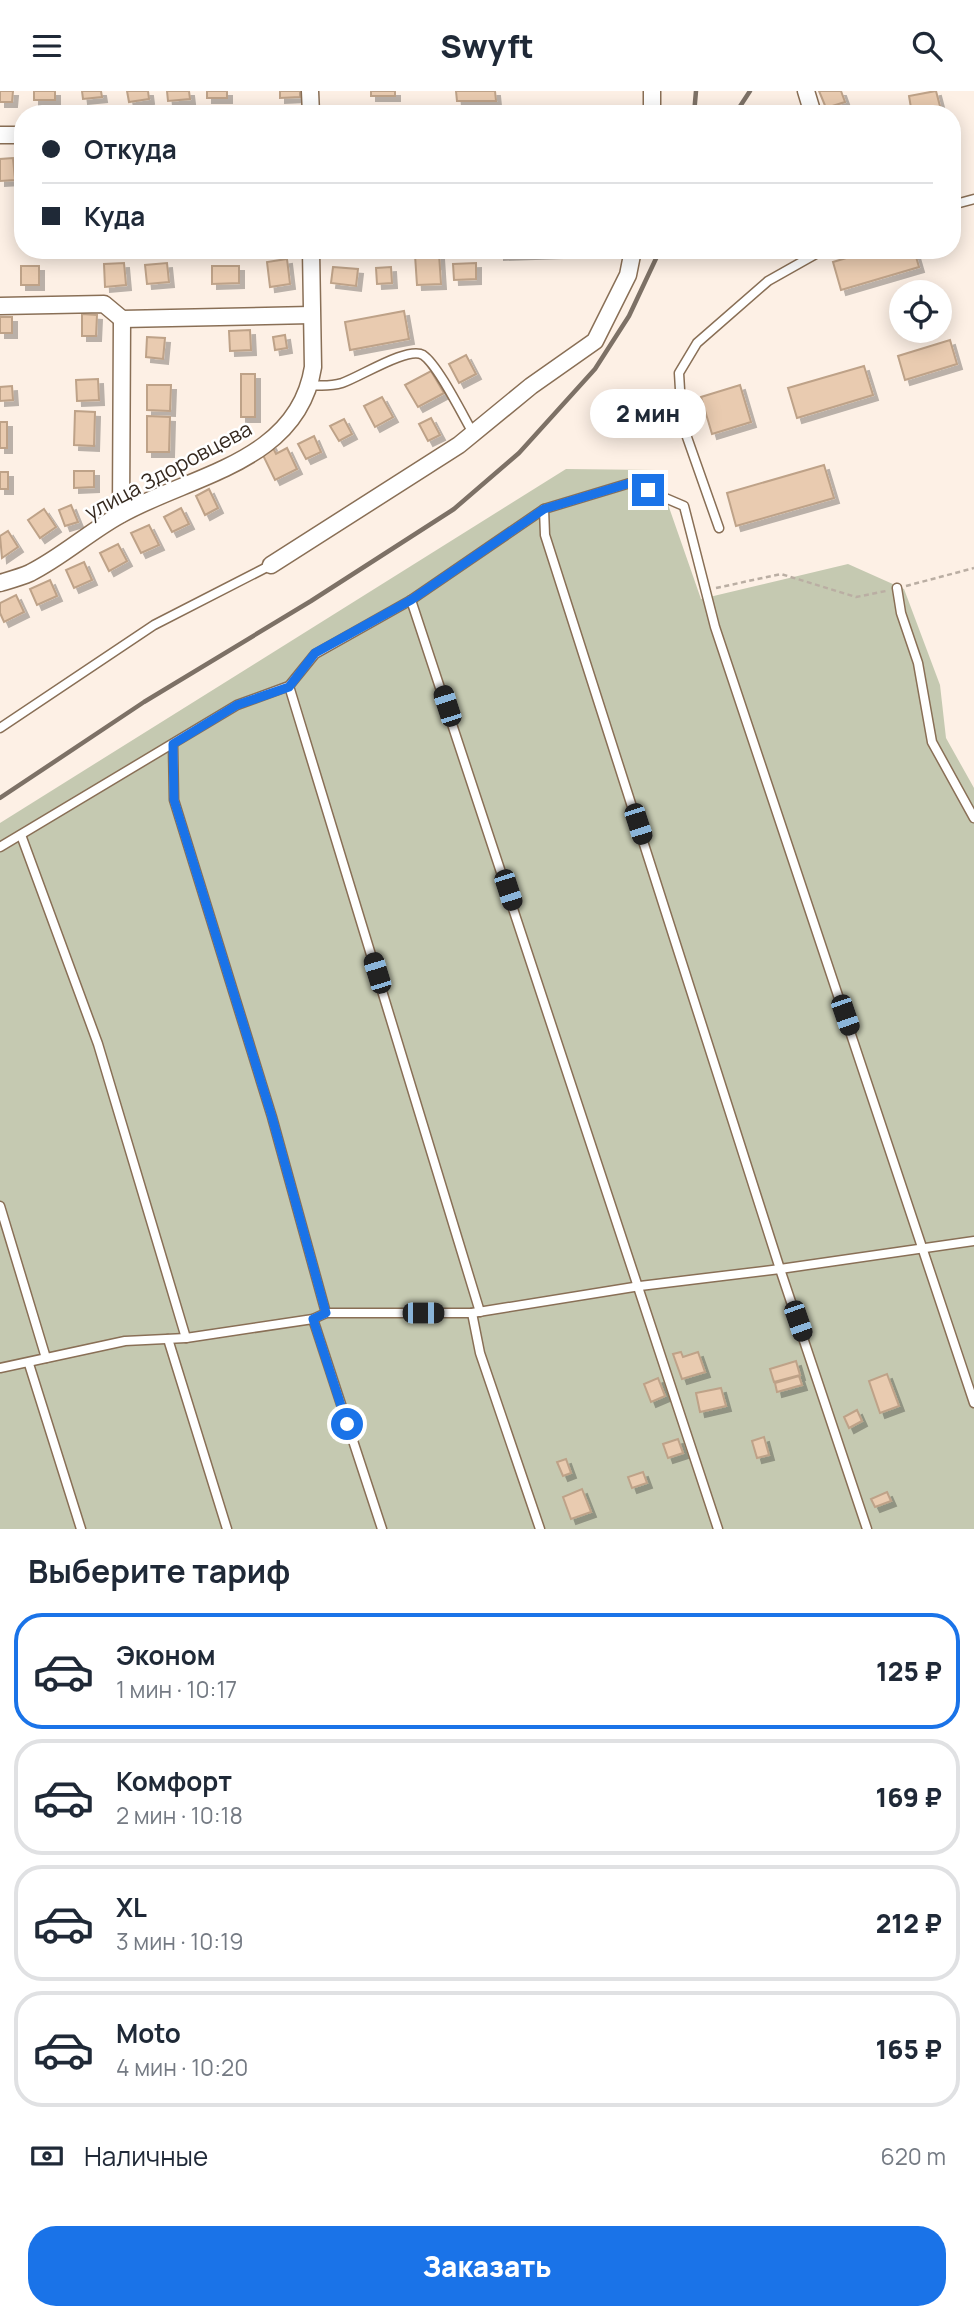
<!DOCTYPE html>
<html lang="ru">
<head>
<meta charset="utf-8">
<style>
  body { margin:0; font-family:Manrope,sans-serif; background:#f6f6f7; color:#1f2937; height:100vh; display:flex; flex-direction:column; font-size:26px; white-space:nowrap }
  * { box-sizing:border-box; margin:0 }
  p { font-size:23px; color:#747a83 }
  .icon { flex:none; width:38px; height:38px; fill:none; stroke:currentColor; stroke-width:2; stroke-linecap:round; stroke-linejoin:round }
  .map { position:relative; height:1438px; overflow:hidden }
  .sheet { display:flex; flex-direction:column; background:#fff; flex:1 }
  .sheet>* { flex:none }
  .guide { position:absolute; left:14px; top:14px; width:947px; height:154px; border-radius:28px; box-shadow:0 4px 18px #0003; display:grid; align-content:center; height:154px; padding:0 28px; background:#fff }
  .controls { position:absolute; left:889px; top:189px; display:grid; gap:14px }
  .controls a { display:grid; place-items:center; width:63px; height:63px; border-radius:50%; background:#fff; box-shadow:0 4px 18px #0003; font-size:35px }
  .end { position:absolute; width:32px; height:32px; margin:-16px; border:9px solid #1a73e8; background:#fff; box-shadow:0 0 0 4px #fff }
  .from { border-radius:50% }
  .bubble { position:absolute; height:49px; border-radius:24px; background:#fff; box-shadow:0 4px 18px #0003; font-size:23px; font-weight:800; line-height:49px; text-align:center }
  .car { position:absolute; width:21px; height:42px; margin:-21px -10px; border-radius:9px; box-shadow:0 0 5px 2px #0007; background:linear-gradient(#222 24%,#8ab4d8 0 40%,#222 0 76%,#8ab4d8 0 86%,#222 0) }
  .guide b { display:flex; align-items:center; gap:24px; height:66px; font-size:26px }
  .guide b+b { border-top:2px solid #e0e1e3 }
  .guide i { width:18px; height:18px; background:#1f2937 }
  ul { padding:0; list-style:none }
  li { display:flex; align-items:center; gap:21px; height:116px; margin:0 14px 10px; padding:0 14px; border:4px solid #e0e1e3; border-radius:28px }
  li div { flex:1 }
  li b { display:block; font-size:26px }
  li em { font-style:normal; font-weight:800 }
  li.selected { border-color:#1a73e8 }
  li>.icon { width:63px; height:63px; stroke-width:1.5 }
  h2 { padding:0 28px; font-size:32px; line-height:84px }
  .pay { display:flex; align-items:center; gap:18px; height:77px; padding:0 28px; font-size:26px }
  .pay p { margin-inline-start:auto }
  .button { display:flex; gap:14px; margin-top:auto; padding:14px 28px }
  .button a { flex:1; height:80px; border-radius:28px; background:#1a73e8; color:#fff; font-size:28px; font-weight:800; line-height:80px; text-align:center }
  header { display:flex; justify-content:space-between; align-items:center; height:91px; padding:0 28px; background:#fff; font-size:32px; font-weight:800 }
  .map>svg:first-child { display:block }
  .green { fill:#c5c9b1 }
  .building { fill:#e9cbb0; stroke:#bea288; stroke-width:2; filter:url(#shadow) }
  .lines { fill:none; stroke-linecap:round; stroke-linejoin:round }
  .lane-casing { stroke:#896f56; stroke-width:11 }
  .street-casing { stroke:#896f56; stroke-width:19 }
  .path { stroke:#baaea3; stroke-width:2.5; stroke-dasharray:5 3.5; stroke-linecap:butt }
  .lane { stroke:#fff; stroke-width:8 }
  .street { stroke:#fff; stroke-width:16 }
  .rail { stroke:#7d7166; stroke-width:4.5 }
  .route { stroke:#1a73e8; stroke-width:9 }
  .labels { text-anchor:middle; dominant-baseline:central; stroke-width:5; stroke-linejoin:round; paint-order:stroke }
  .street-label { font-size:21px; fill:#35291f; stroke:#fff }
</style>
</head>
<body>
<header><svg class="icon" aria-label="menu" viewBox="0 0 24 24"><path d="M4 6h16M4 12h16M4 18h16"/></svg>Swyft<svg class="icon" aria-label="search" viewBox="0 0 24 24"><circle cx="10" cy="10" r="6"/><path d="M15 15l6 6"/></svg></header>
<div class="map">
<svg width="974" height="1438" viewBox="0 0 974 1438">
  <defs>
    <filter id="shadow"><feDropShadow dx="5" dy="5" stdDeviation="0" flood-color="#0004"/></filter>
  </defs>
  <rect width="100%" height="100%" fill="#fdf0e5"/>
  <polygon class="green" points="566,378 656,379 701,508 848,473 904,498 940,594 946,647 974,697 974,1438 0,1438 0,732"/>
  <g class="building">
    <polygon points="0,0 13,0 12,11 0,11"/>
    <rect x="34" y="0" width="21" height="9"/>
    <polygon points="82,0 101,0 102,6 83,8"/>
    <polygon points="127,0 148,0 149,8 129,11"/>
    <polygon points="167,0 189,0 190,8 168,10"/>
    <rect x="207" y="0" width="20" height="7"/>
    <polygon points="280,0 300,0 300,6 280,7"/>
    <rect x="371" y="0" width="24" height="5"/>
    <polygon points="456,0 495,0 496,10 457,10"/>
    <polygon points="819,0 841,0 845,11 826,17"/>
    <polygon points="936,0 942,23 912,23 909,5"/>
    <polygon points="13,67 15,89 0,90 0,68"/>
    <polygon points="499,159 586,159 586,161 499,164"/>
    <polygon points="873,159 914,159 919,176 841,199 833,171"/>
    <polygon points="439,163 441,193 417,194 415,164"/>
    <polygon points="287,168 290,193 270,196 267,171"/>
    <polygon points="124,172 126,194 105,196 104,173"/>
    <polygon points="167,172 169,191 147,193 145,174"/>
    <polygon points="476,172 476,188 454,189 453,173"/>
    <rect x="21" y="175" width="18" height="19"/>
    <polygon points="212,175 239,175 239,192 212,193"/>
    <polygon points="333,176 358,178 356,195 331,192"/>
    <polygon points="391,176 392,192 377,193 376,177"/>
    <polygon points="404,220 409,248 350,259 345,231"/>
    <polygon points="82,223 97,224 96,245 82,245"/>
    <rect x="0" y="226" width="12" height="16"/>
    <polygon points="250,239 251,259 230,260 229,240"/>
    <polygon points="285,244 287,257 275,259 273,246"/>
    <polygon points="147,246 165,247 163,268 146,266"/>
    <polygon points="950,249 957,273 905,289 898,265"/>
    <polygon points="466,264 476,283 459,292 449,273"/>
    <polygon points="864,275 873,304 797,327 788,297"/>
    <polygon points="431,280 444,302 418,316 405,294"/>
    <rect x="241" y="283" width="14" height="43"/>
    <polygon points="98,288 99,309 77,310 76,289"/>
    <polygon points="147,294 171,294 170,320 147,319"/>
    <polygon points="740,294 751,331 712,343 701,306"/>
    <polygon points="12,295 13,309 0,310 0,296"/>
    <polygon points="382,306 393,326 375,336 364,315"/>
    <polygon points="75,320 95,321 94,355 74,354"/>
    <polygon points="147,325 170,326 169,361 147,361"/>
    <polygon points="431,327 440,344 428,350 419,333"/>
    <polygon points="344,328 352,343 339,350 330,335"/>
    <rect x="0" y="331" width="7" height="26"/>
    <polygon points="314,345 321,361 306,368 298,353"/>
    <polygon points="271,353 276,363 287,357 297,378 275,389 260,358"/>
    <polygon points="824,374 834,407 736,435 727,402"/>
    <polygon points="74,380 94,380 94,396 74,397"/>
    <rect x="0" y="381" width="8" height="17"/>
    <polygon points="209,398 218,417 205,424 196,405"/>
    <polygon points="71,414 78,431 65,435 59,419"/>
    <polygon points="181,417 189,433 172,441 164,426"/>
    <polygon points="44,418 56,436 40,447 28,429"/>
    <polygon points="149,434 159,454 141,462 131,442"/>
    <polygon points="8,440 18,456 2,467 0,445"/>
    <polygon points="118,453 127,470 109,480 100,462"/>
    <polygon points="84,471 92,489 74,497 66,479"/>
    <polygon points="50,489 57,505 37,514 30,498"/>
    <polygon points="16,504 24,521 4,531 0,522 0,512"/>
    <polygon points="681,1261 683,1266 698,1261 705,1281 682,1288 673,1263"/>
    <polygon points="796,1270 800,1284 774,1291 770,1278"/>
    <polygon points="887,1283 899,1315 880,1322 869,1290"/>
    <polygon points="799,1285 802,1294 777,1301 775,1292"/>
    <polygon points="658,1287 665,1305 651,1311 644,1293"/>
    <polygon points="721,1297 726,1315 700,1321 696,1302"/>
    <polygon points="857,1319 862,1330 849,1337 844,1326"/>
    <polygon points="764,1346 769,1364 757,1367 752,1350"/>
    <polygon points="678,1348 683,1362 668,1367 663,1353"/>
    <polygon points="566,1368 571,1382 563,1385 557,1371"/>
    <polygon points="643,1381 647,1392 632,1397 628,1386"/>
    <polygon points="582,1398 591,1421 571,1428 563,1406"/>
    <polygon points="887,1401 891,1410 875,1416 871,1408"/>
  </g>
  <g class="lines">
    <defs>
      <g id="lane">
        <polyline points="952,114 974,108"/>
        <path d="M310 294C321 295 332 295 342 292 360 286 408 255 423 264 438 274 463 325 473 342"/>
        <polyline points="544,418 545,444 780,1178 867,1438"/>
        <polyline points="719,437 682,332 679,282 697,252 768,190 823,159"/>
        <polyline points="897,497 901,522 918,572 932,651 974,727"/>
        <polyline points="411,509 718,1438"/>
        <polyline points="289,595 480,1221"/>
        <polyline points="0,637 154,534 271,474"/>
        <polyline points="173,653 174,709 272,1026 326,1222"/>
        <polyline points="21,744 98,953 186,1247"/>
        <polyline points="0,756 237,614 289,595 315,563 411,509 544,418 630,392 684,415 715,536 974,1312"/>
        <polyline points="0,1115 46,1267"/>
        <polyline points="472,1222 480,1262 540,1438"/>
        <polyline points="313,1228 382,1438"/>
        <polyline points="168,1248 227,1438"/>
        <polyline points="29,1273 81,1438"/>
        <polyline points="0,1277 125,1250 186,1247 313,1228 326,1222 472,1222 640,1195 780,1178 974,1150"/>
      </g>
      <g id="street">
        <polyline points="310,0 311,23"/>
        <polyline points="652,0 652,23"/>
        <polyline points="806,0 813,23"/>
        <polyline points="0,44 23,44"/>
        <polyline points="0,215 104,213 122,228 311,224"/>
        <polyline points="121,423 122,228"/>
        <polyline points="271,474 459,354 531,295 595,250 628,184 633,159"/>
        <path d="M0 492C10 489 21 486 30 482 62 466 89 441 120 424 190 384 298 372 313 276L311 159"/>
      </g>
    </defs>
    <use href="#lane" class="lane-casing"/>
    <use href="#street" class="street-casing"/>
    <g class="path">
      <polyline points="906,495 974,477"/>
      <polyline points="716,497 781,483 856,506 886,500"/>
    </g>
    <use href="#lane" class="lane"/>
    <use href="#street" class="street"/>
    <g class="rail">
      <polyline points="694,23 696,0"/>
      <polyline points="735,23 750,0"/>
      <polyline points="0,707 144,611 311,510 454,418 519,362 595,278 629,225 660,159"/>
    </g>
  </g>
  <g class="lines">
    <polyline class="route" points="347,1333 313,1228 326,1222 272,1026 174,709 173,653 237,614 289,596 315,562 411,509 544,418 630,392 648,399"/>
  </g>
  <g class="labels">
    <g class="street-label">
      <text transform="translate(168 379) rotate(-28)">улица Здоровцева</text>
    </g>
  </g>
</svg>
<div class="controls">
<a><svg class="icon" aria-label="locate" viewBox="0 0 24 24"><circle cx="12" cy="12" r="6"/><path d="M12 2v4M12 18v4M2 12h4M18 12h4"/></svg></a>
</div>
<i class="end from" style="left:347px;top:1333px"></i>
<i class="end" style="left:648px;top:399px"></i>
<div class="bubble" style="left:590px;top:298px;width:116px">2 мин</div>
<i class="car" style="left:447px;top:615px;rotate:342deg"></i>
<i class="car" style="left:638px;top:733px;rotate:162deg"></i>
<i class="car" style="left:508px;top:799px;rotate:162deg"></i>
<i class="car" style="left:377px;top:882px;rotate:343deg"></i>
<i class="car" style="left:845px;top:924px;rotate:161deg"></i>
<i class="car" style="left:423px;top:1222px;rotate:90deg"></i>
<i class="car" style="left:798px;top:1230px;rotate:161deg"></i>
<div class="guide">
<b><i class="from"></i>Откуда</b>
<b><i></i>Куда</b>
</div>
</div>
<section class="sheet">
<h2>Выберите тариф</h2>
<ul>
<li class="selected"><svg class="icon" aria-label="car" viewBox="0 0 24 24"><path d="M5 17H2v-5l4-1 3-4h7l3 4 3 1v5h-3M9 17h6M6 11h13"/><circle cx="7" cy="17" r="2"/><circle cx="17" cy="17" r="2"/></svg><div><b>Эконом</b><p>1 мин · 10:17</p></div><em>125 ₽</em></li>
<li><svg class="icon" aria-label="car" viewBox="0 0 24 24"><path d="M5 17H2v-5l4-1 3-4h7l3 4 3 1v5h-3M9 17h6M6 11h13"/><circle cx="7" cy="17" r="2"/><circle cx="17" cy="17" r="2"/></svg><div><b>Комфорт</b><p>2 мин · 10:18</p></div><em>169 ₽</em></li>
<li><svg class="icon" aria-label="car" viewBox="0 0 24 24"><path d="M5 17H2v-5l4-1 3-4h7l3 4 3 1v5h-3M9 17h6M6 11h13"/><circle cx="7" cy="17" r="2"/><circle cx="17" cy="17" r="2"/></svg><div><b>XL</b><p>3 мин · 10:19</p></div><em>212 ₽</em></li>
<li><svg class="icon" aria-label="car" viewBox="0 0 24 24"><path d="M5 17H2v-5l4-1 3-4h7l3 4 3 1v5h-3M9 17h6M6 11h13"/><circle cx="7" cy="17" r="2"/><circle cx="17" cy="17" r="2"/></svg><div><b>Moto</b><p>4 мин · 10:20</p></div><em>165 ₽</em></li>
</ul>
<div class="pay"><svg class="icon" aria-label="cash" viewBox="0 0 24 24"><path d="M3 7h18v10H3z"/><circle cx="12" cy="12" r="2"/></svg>Наличные<p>620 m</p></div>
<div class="button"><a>Заказать</a></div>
</section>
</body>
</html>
